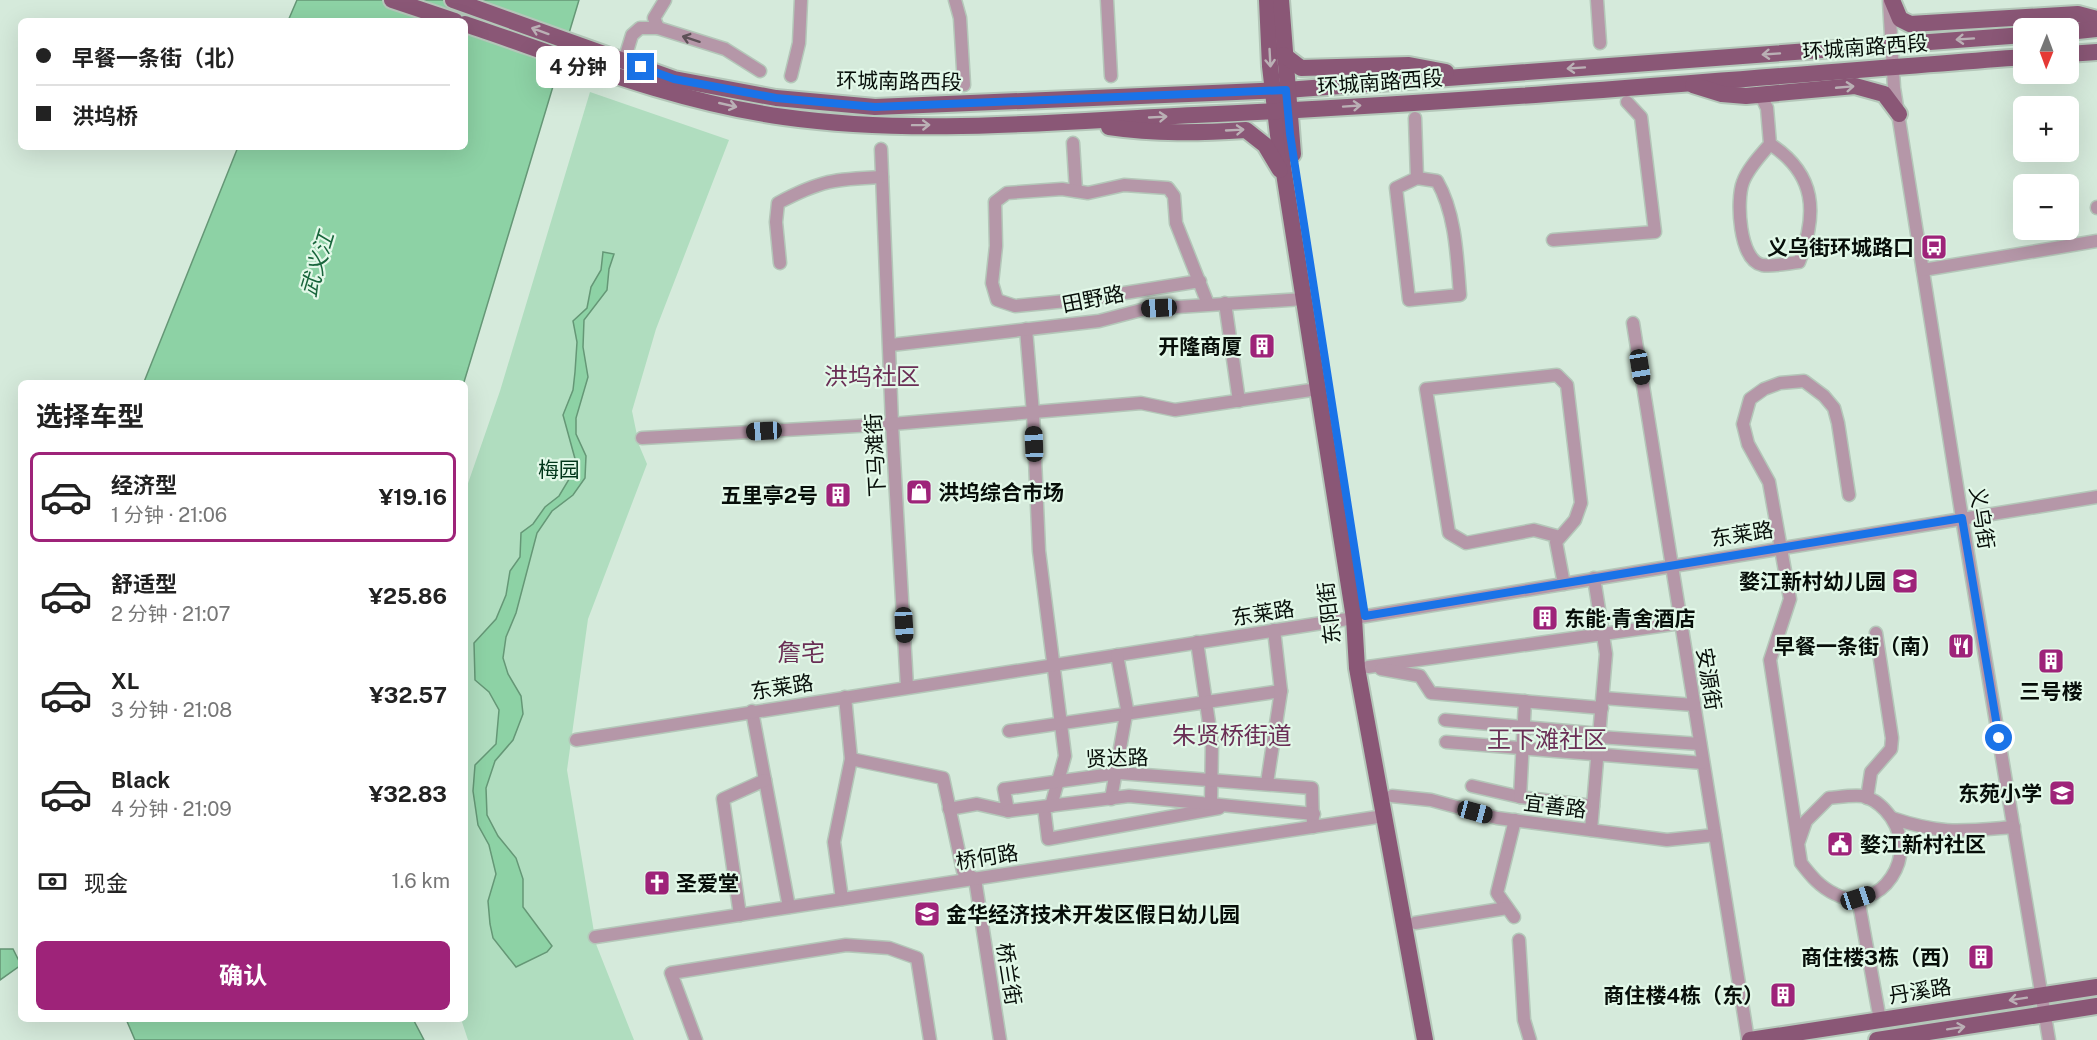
<!DOCTYPE html>
<html lang="zh">
<head>
<meta charset="utf-8">
<style>
  body { margin:0; font-family:"Public Sans","Noto Sans SC",sans-serif; background:#f6f6f6; color:#222; height:100vh; display:flex; flex-direction:column; font-size:22px; white-space:nowrap }
  * { box-sizing:border-box; margin:0 }
  p { font-size:20px; color:#767676 }
  .icon { flex:none; width:33px; height:33px; fill:none; stroke:currentColor; stroke-width:2; stroke-linecap:round; stroke-linejoin:round }
  .map { position:relative; flex:1; overflow:hidden }
  .details { position:absolute; left:18px; top:380px; width:450px; height:642px; display:flex; flex-direction:column; background:#fff; border-radius:9px; box-shadow:0 6px 24px #0002 }
  .details>* { flex:none }
  .banner { position:absolute; left:18px; top:18px; width:450px; height:132px; border-radius:9px; box-shadow:0 6px 24px #0002; display:grid; align-content:center; height:132px; padding:0 18px; background:#fff }
  .needle { width:39px; rotate:181deg }
  .buttons { position:absolute; left:2013px; top:18px; display:grid; gap:12px }
  .buttons a { display:grid; place-items:center; width:66px; height:66px; border-radius:9px; background:#fff; box-shadow:0 6px 24px #0002; font-size:30px }
  .end { position:absolute; width:27px; height:27px; margin:-14px; border:8px solid #1a73e8; background:#fff; box-shadow:0 0 0 3px #fff }
  .from { border-radius:50% }
  .bubble { position:absolute; height:42px; border-radius:9px; background:#fff; box-shadow:0 6px 24px #0002; font-size:20px; font-weight:700; line-height:42px; text-align:center }
  .car { position:absolute; width:18px; height:36px; margin:-18px -9px; border-radius:8px; box-shadow:0 0 4px 2px #0007; background:linear-gradient(#222 24%,#8ab4d8 0 40%,#222 0 76%,#8ab4d8 0 86%,#222 0) }
  .banner b { display:flex; align-items:center; gap:21px; height:57px; font-size:22px }
  .banner b+b { border-top:2px solid #e0e0e0 }
  .banner i { width:15px; height:15px; background:#222 }
  ul { padding:0; list-style:none }
  li { display:flex; align-items:center; gap:18px; height:90px; margin:0 12px 9px; padding:0 6px; border:3px solid transparent; border-radius:9px }
  li div { flex:1 }
  li b { display:block; font-size:22px }
  li em { font-style:normal; font-weight:700 }
  li.active { border-color:#9e2379 }
  li>.icon { width:54px; height:54px; stroke-width:1.5 }
  h2 { padding:0 18px; font-size:27px; line-height:72px }
  .pay { display:flex; align-items:center; gap:15px; height:66px; padding:0 18px; font-size:22px }
  .pay p { margin-inline-start:auto }
  .button { display:flex; gap:12px; margin-top:auto; padding:12px 18px }
  .button a { flex:1; height:69px; border-radius:9px; background:#9e2379; color:#fff; font-size:24px; font-weight:700; line-height:69px; text-align:center }
  .map>svg:first-child { display:block }
  .green { fill:#b0ddbf }
  .water { fill:#8dd2a5; stroke:#659776; stroke-width:1.5 }
  .lines { fill:none; stroke-linecap:round; stroke-linejoin:round }
  .minor-casing { stroke:#b4c7b9; stroke-width:15 }
  .major-casing { stroke:#b4c7b9; stroke-width:20 }
  .minor { stroke:#b597a8; stroke-width:12 }
  .major { stroke:#8a5776; stroke-width:16 }
  .oneway { stroke:#bab0b5 }
  .oneway2 { stroke:#5e5258 }
  .route { stroke:#1a73e8; stroke-width:8 }
  .labels { text-anchor:middle; dominant-baseline:central; stroke-width:4.5; stroke-linejoin:round; paint-order:stroke }
  .street-label { font-size:21px; fill:#070e09; stroke:#e2f8e8 }
  .poi-label { font-size:21px; font-weight:bold; fill:#070e09; stroke:#e2f8e8; text-anchor:end }
  .park-label { font-size:21px; fill:#00361a; stroke:#e2f8e8 }
  .water-label { font-size:22px; font-style:italic; fill:#18653b; stroke:#e2f8e8 }
  .quarter-label { font-size:24px; fill:#6a2e55; stroke:#e2f8e8 }
</style>
</head>
<body>
<div class="map">
<svg width="2097" height="1040" viewBox="0 0 2097 1040">
  <rect width="100%" height="100%" fill="#d5eadb"/>
  <polygon class="green" points="590,92 729,140 656,329 632,411 639,445 647,464 588,619 567,770 596,944 634,1040 468,1040 461,1019 465,1018 465,492 500,391"/>
  <g class="water">
    <polygon points="297,0 579,0 464,382 144,382 238,147 465,147 465,21 288,21"/>
    <polygon points="603,252 614,254 609,269 607,290 584,320 583,347 588,377 576,418 576,434 586,456 585,478 573,495 552,511 537,533 516,613 506,637 503,658 508,674 521,696 523,714 513,740 495,761 486,788 487,815 498,836 516,858 523,879 523,907 552,946 547,952 516,967 493,938 490,924 488,901 496,874 489,845 478,825 473,791 475,765 496,744 499,710 489,692 475,680 474,643 496,619 506,595 510,571 520,557 521,533 533,524 545,507 559,496 577,466 563,415 573,390 575,372 577,342 573,321 587,308 591,287 601,270"/>
    <polygon points="0,949 13,949 21,965 0,980"/>
    <polygon points="126,1019 413,1019 424,1040 135,1040"/>
  </g>
  <g class="lines">
    <defs>
      <g id="minor">
        <polyline points="955,0 960,18 964,85"/>
        <polyline points="1107,0 1111,76"/>
        <polyline points="1597,0 1600,43"/>
        <polyline points="1889,1 1894,88 1962,518 2049,1040"/>
        <polyline points="658,28 654,18 665,0"/>
        <polyline points="624,61 632,35 640,28 658,28 725,49 760,71"/>
        <polyline points="791,76 799,43 801,0"/>
        <path d="M1751 96 1762 98 1767 108 1770 144C1761 155 1748 168 1743 182 1736 200 1739 260 1762 265 1773 267 1788 263 1799 262 1818 213 1816 174 1770 144"/>
        <path d="M1415 118 1417 178 1396 188 1409 300 1460 295C1457 258 1456 214 1437 181L1417 178"/>
        <polyline points="1073,143 1076,191"/>
        <polyline points="881,149 892,424 907,687"/>
        <polyline points="2097,207 2097,208"/>
        <polyline points="1553,240 1655,232 1641,117 1627,102"/>
        <path d="M780 263 776 222 778 203C821 180 835 179 882 177"/>
        <polyline points="1923,270 2097,241"/>
        <polyline points="1200,281 1087,299 1015,306 997,300 992,283 996,246 995,202 1007,193 1062,189 1088,193 1124,185 1168,188 1174,196 1176,223 1208,304"/>
        <polyline points="1225,303 1239,401"/>
        <polyline points="1633,323 1748,1040"/>
        <polyline points="1026,329 1033,413 1039,551 1065,756 1051,806"/>
        <polyline points="891,345 1099,321 1145,309 1304,299"/>
        <polyline points="642,438 892,424 1141,403 1175,410 1318,389"/>
        <polyline points="1560,537 1534,530 1466,543 1449,533 1426,389 1557,375 1567,385 1581,503 1575,520 1556,542 1564,584"/>
        <polyline points="1197,642 1212,743 1211,803"/>
        <polyline points="1368,667 1681,623"/>
        <polyline points="1381,669 1420,676 1431,693 1602,708"/>
        <polyline points="1603,698 1694,705"/>
        <polyline points="752,711 789,907"/>
        <polyline points="1445,720 1600,734"/>
        <polyline points="1009,731 1281,691"/>
        <polyline points="1599,737 1700,744"/>
        <polyline points="576,740 1354,618 2097,497"/>
        <polyline points="1446,742 1703,763"/>
        <polyline points="851,759 943,778 963,871 975,879 1000,1040"/>
        <polyline points="1267,783 1281,691 1274,630"/>
        <polyline points="1472,786 1520,797 1593,806"/>
        <polyline points="1392,796 1431,800 1497,818 1667,840 1715,835"/>
        <polyline points="1520,797 1525,701"/>
        <polyline points="1867,798 1871,772 1891,749 1892,738 1876,633"/>
        <polyline points="1111,799 1127,709 1117,655"/>
        <polyline points="1044,807 1048,839 1219,808"/>
        <polyline points="949,809 977,804 1008,811 1004,789 1119,773 1312,788 1313,827"/>
        <polyline points="1008,811 1129,796 1314,814"/>
        <path d="M1892 818C1942 835 1963 831 2014 827"/>
        <polyline points="1591,830 1606,654 1594,578"/>
        <path d="M1798 844 1806 821 1829 798C1840 797 1851 795 1862 796 1872 798 1878 803 1885 810 1926 854 1878 917 1835 894 1820 887 1811 876 1801 863L1770 660 1790 599 1769 482 1748 444 1743 424 1750 399 1764 389 1780 383 1804 381 1824 396 1834 408 1838 423 1849 495"/>
        <polyline points="1858,898 1880,1020"/>
        <polyline points="842,899 834,842 851,759 845,697"/>
        <polyline points="740,915 723,799 765,780"/>
        <polyline points="1514,917 1497,893 1515,820"/>
        <polyline points="1415,923 1507,908"/>
        <polyline points="595,937 1384,816"/>
        <polyline points="1519,940 1524,1020 1530,1040"/>
        <polyline points="696,1040 671,973 846,945 889,948 917,958 930,1040"/>
      </g>
      <g id="major">
        <polyline points="392,0 455,21"/>
        <polyline points="453,0 674,79 776,98 875,107 1286,90 2024,35"/>
        <polyline points="1267,0 1270,66 1278,135 1354,618 1357,668 1425,1040"/>
        <polyline points="1281,0 1293,154"/>
        <polyline points="1892,0 1900,19 1910,24 2078,14 2097,19"/>
        <path d="M465 24C569 59 674 102 784 117 917 136 1060 121 1195 115 1471 103 1747 78 2024 57"/>
        <polyline points="2068,32 2097,29"/>
        <polyline points="2068,54 2097,52"/>
        <polyline points="1284,55 1301,68 1409,65 1446,72"/>
        <polyline points="1693,85 1722,94 1746,96 1855,86 1884,94 1899,114"/>
        <path d="M1109 127C1156 134 1199 133 1246 130L1265 145 1280 170"/>
        <polyline points="1750,1040 2097,987"/>
        <polyline points="1877,1040 2097,1006"/>
      </g>
    </defs>
    <use href="#minor" class="minor-casing"/>
    <use href="#major" class="major-casing"/>
    <use href="#minor" class="minor"/>
    <use href="#major" class="major"/>
  </g>
  <defs><path id="oneway-shaft" d="M-6 0H5M1.5-3L5.5 0L1.5 3" fill="none" stroke-width="1.6" stroke-linecap="round" stroke-linejoin="round" transform="scale(1.5)"/></defs>
  <g class="oneway">
    <use href="#oneway-shaft" transform="translate(540 31) rotate(-160)"/>
    <use href="#oneway-shaft" transform="translate(1965 39) rotate(176)"/>
    <use href="#oneway-shaft" transform="translate(1771 54) rotate(176)"/>
    <use href="#oneway-shaft" transform="translate(1270 58) rotate(87)"/>
    <use href="#oneway-shaft" transform="translate(1576 68) rotate(176)"/>
    <use href="#oneway-shaft" transform="translate(1845 87) rotate(-5)"/>
    <use href="#oneway-shaft" transform="translate(728 105) rotate(13)"/>
    <use href="#oneway-shaft" transform="translate(1352 106) rotate(-4)"/>
    <use href="#oneway-shaft" transform="translate(1158 117) rotate(-3)"/>
    <use href="#oneway-shaft" transform="translate(921 125) rotate(-1)"/>
    <use href="#oneway-shaft" transform="translate(1235 130) rotate(-3)"/>
    <use href="#oneway-shaft" transform="translate(2018 999) rotate(171)"/>
    <use href="#oneway-shaft" transform="translate(1956 1028) rotate(-9)"/>
  </g>
  <use class="oneway2" href="#oneway-shaft" transform="translate(691 39) rotate(-162)"/>
  <g class="lines">
    <polyline class="route" points="641,67 674,79 776,98 875,107 1286,90 1290,134 1365,616 1962,518 1999,738"/>
  </g>
  <defs>
    <symbol id="bus-square" viewBox="-11 -11 22 22"><rect x="-9" y="-9" width="18" height="18" rx="4" fill="#9e2379" stroke="#e2f8e8"/><path d="M-5-6H5V4H4V6H2V4H-2V6H-4V4H-5ZM-3.5-4V0h7V-4ZM-3.5 1.2v1.5H-2V1.2ZM2 1.2v1.5H3.5V1.2Z" fill="#fff"/></symbol>
    <symbol id="building-square" viewBox="-11 -11 22 22"><rect x="-9" y="-9" width="18" height="18" rx="4" fill="#9e2379" stroke="#e2f8e8"/><path d="M-4-6H4V6H1V3H-1V6H-4ZM-2.5-4.3h1.7v1.8h-1.7ZM.8-4.3h1.7v1.8H.8ZM-2.5-1h1.7V.8h-1.7ZM.8-1h1.7V.8H.8Z" fill="#fff"/></symbol>
    <symbol id="shop-square" viewBox="-11 -11 22 22"><rect x="-9" y="-9" width="18" height="18" rx="4" fill="#9e2379" stroke="#e2f8e8"/><path d="M-5-2.5h2.3a2.7 3.5 0 0 1 5.4 0H5L5.5 6h-11ZM-1.5-2.5h3a1.5 2.3 0 0 0-3 0Z" fill="#fff"/></symbol>
    <symbol id="school-square" viewBox="-11 -11 22 22"><rect x="-9" y="-9" width="18" height="18" rx="4" fill="#9e2379" stroke="#e2f8e8"/><path d="M0-5L7-2L0 1L-7-2ZM-4 1L0 2.5L4 1V4Q0 6-4 4Z" fill="#fff"/></symbol>
    <symbol id="restaurant-square" viewBox="-11 -11 22 22"><rect x="-9" y="-9" width="18" height="18" rx="4" fill="#9e2379" stroke="#e2f8e8"/><path d="M-5-6h1v4h1v-4h1v4h1v-4h1v5L-1.5 .5V6h-2V.5L-5-1ZM5-6V6H3V1.5H1.5Q1.5-4 5-6Z" fill="#fff"/></symbol>
    <symbol id="civic-square" viewBox="-11 -11 22 22"><rect x="-9" y="-9" width="18" height="18" rx="4" fill="#9e2379" stroke="#e2f8e8"/><path d="M-.6-6.5H3V-4.5H.6V-3L4-1V1h2V6H-6V1h2V-1L-.6-3ZM-1.2 2.5V6h2.4V2.5Z" fill="#fff"/></symbol>
    <symbol id="church-square" viewBox="-11 -11 22 22"><rect x="-9" y="-9" width="18" height="18" rx="4" fill="#9e2379" stroke="#e2f8e8"/><path d="M-1.2-6h2.4v3.5h3.3v2.4h-3.3V6h-2.4V-.1h-3.3v-2.4h3.3Z" fill="#fff"/></symbol>
  </defs>
  <g fill-rule="evenodd">
    <use href="#bus-square" x="1919" y="232" width="30" height="30"/>
    <use href="#building-square" x="1247" y="331" width="30" height="30"/>
    <use href="#shop-square" x="904" y="477" width="30" height="30"/>
    <use href="#building-square" x="823" y="480" width="30" height="30"/>
    <use href="#school-square" x="1890" y="566" width="30" height="30"/>
    <use href="#building-square" x="1530" y="603" width="30" height="30"/>
    <use href="#restaurant-square" x="1946" y="631" width="30" height="30"/>
    <use href="#building-square" x="2036" y="646" width="30" height="30"/>
    <use href="#school-square" x="2047" y="778" width="30" height="30"/>
    <use href="#civic-square" x="1825" y="829" width="30" height="30"/>
    <use href="#church-square" x="642" y="868" width="30" height="30"/>
    <use href="#school-square" x="912" y="899" width="30" height="30"/>
    <use href="#building-square" x="1966" y="942" width="30" height="30"/>
    <use href="#building-square" x="1768" y="980" width="30" height="30"/>
  </g>
  <g class="labels">
    <g class="street-label">
      <text transform="translate(1865 47) rotate(-4)">环城南路西段</text>
      <text transform="translate(899 81) rotate(1)">环城南路西段</text>
      <text transform="translate(1380 82) rotate(-4)">环城南路西段</text>
      <text transform="translate(1093 299) rotate(-11)">田野路</text>
      <text transform="translate(875 455) rotate(-93)">下马滩街</text>
      <text transform="translate(1982 518) rotate(81)">义乌街</text>
      <text transform="translate(1742 534) rotate(-9)">东莱路</text>
      <text transform="translate(1263 613) rotate(-9)">东莱路</text>
      <text transform="translate(1329 613) rotate(-97)">东阳街</text>
      <text transform="translate(1709 679) rotate(81)">安源街</text>
      <text transform="translate(782 687) rotate(-9)">东莱路</text>
      <text transform="translate(1117 758) rotate(-2)">贤达路</text>
      <text transform="translate(1555 806) rotate(7)">宜善路</text>
      <text transform="translate(987 857) rotate(-9)">桥何路</text>
      <text transform="translate(1009 974) rotate(81)">桥兰街</text>
      <text transform="translate(1920 991) rotate(-9)">丹溪路</text>
    </g>
    <g class="poi-label">
      <text x="1914" y="247">义乌街环城路口</text>
      <text x="1242" y="346">开隆商厦</text>
      <text x="938" y="492" text-anchor="start">洪坞综合市场</text>
      <text x="818" y="495">五里亭2号</text>
      <text x="1886" y="581">婺江新村幼儿园</text>
      <text x="1564" y="618" text-anchor="start">东能·青舍酒店</text>
      <text x="1942" y="646">早餐一条街（南）</text>
      <text x="2051" y="691" text-anchor="middle">三号楼</text>
      <text x="2042" y="793">东苑小学</text>
      <text x="1860" y="844" text-anchor="start">婺江新村社区</text>
      <text x="676" y="883" text-anchor="start">圣爱堂</text>
      <text x="946" y="914" text-anchor="start">金华经济技术开发区假日幼儿园</text>
      <text x="1962" y="957">商住楼3栋（西）</text>
      <text x="1764" y="995">商住楼4栋（东）</text>
    </g>
    <g class="park-label">
      <text x="559" y="469">梅园</text>
    </g>
    <g class="water-label">
      <text transform="translate(317 264) rotate(-73)">武义江</text>
    </g>
    <g class="quarter-label">
      <text x="872" y="376">洪坞社区</text>
      <text x="801" y="652">詹宅</text>
      <text x="1232" y="735">朱贤桥街道</text>
      <text x="1547" y="739">王下滩社区</text>
    </g>
  </g>
</svg>
<div class="buttons">
<a><svg class="needle" viewBox="-14 -14 28 28"><path d="M0-13l5 13h-10z" fill="#e53935"/><path d="M0 13l5-13h-10z" fill="#767676"/></svg></a>
<a>+</a>
<a>−</a>
</div>
<i class="end from" style="left:1999px;top:738px"></i>
<i class="end" style="left:641px;top:67px"></i>
<div class="bubble" style="left:536px;top:46px;width:84px">4 分钟</div>
<i class="car" style="left:1159px;top:308px;rotate:267deg"></i>
<i class="car" style="left:1640px;top:367px;rotate:171deg"></i>
<i class="car" style="left:764px;top:431px;rotate:267deg"></i>
<i class="car" style="left:1034px;top:444px;rotate:358deg"></i>
<i class="car" style="left:904px;top:625px;rotate:177deg"></i>
<i class="car" style="left:1475px;top:812px;rotate:105deg"></i>
<i class="car" style="left:1858px;top:898px;rotate:72deg"></i>
<div class="banner">
<b><i class="from"></i>早餐一条街（北）</b>
<b><i></i>洪坞桥</b>
</div>
<section class="details">
<h2>选择车型</h2>
<ul>
<li class="active"><svg class="icon" aria-label="car" viewBox="0 0 24 24"><path d="M5 17H2v-5l4-1 3-4h7l3 4 3 1v5h-3M9 17h6M6 11h13"/><circle cx="7" cy="17" r="2"/><circle cx="17" cy="17" r="2"/></svg><div><b>经济型</b><p>1 分钟 · 21:06</p></div><em>¥19.16</em></li>
<li><svg class="icon" aria-label="car" viewBox="0 0 24 24"><path d="M5 17H2v-5l4-1 3-4h7l3 4 3 1v5h-3M9 17h6M6 11h13"/><circle cx="7" cy="17" r="2"/><circle cx="17" cy="17" r="2"/></svg><div><b>舒适型</b><p>2 分钟 · 21:07</p></div><em>¥25.86</em></li>
<li><svg class="icon" aria-label="car" viewBox="0 0 24 24"><path d="M5 17H2v-5l4-1 3-4h7l3 4 3 1v5h-3M9 17h6M6 11h13"/><circle cx="7" cy="17" r="2"/><circle cx="17" cy="17" r="2"/></svg><div><b>XL</b><p>3 分钟 · 21:08</p></div><em>¥32.57</em></li>
<li><svg class="icon" aria-label="car" viewBox="0 0 24 24"><path d="M5 17H2v-5l4-1 3-4h7l3 4 3 1v5h-3M9 17h6M6 11h13"/><circle cx="7" cy="17" r="2"/><circle cx="17" cy="17" r="2"/></svg><div><b>Black</b><p>4 分钟 · 21:09</p></div><em>¥32.83</em></li>
</ul>
<div class="pay"><svg class="icon" aria-label="cash" viewBox="0 0 24 24"><path d="M3 7h18v10H3z"/><circle cx="12" cy="12" r="2"/></svg>现金<p>1.6 km</p></div>
<div class="button"><a>确认</a></div>
</section>
</div>
</body>
</html>
